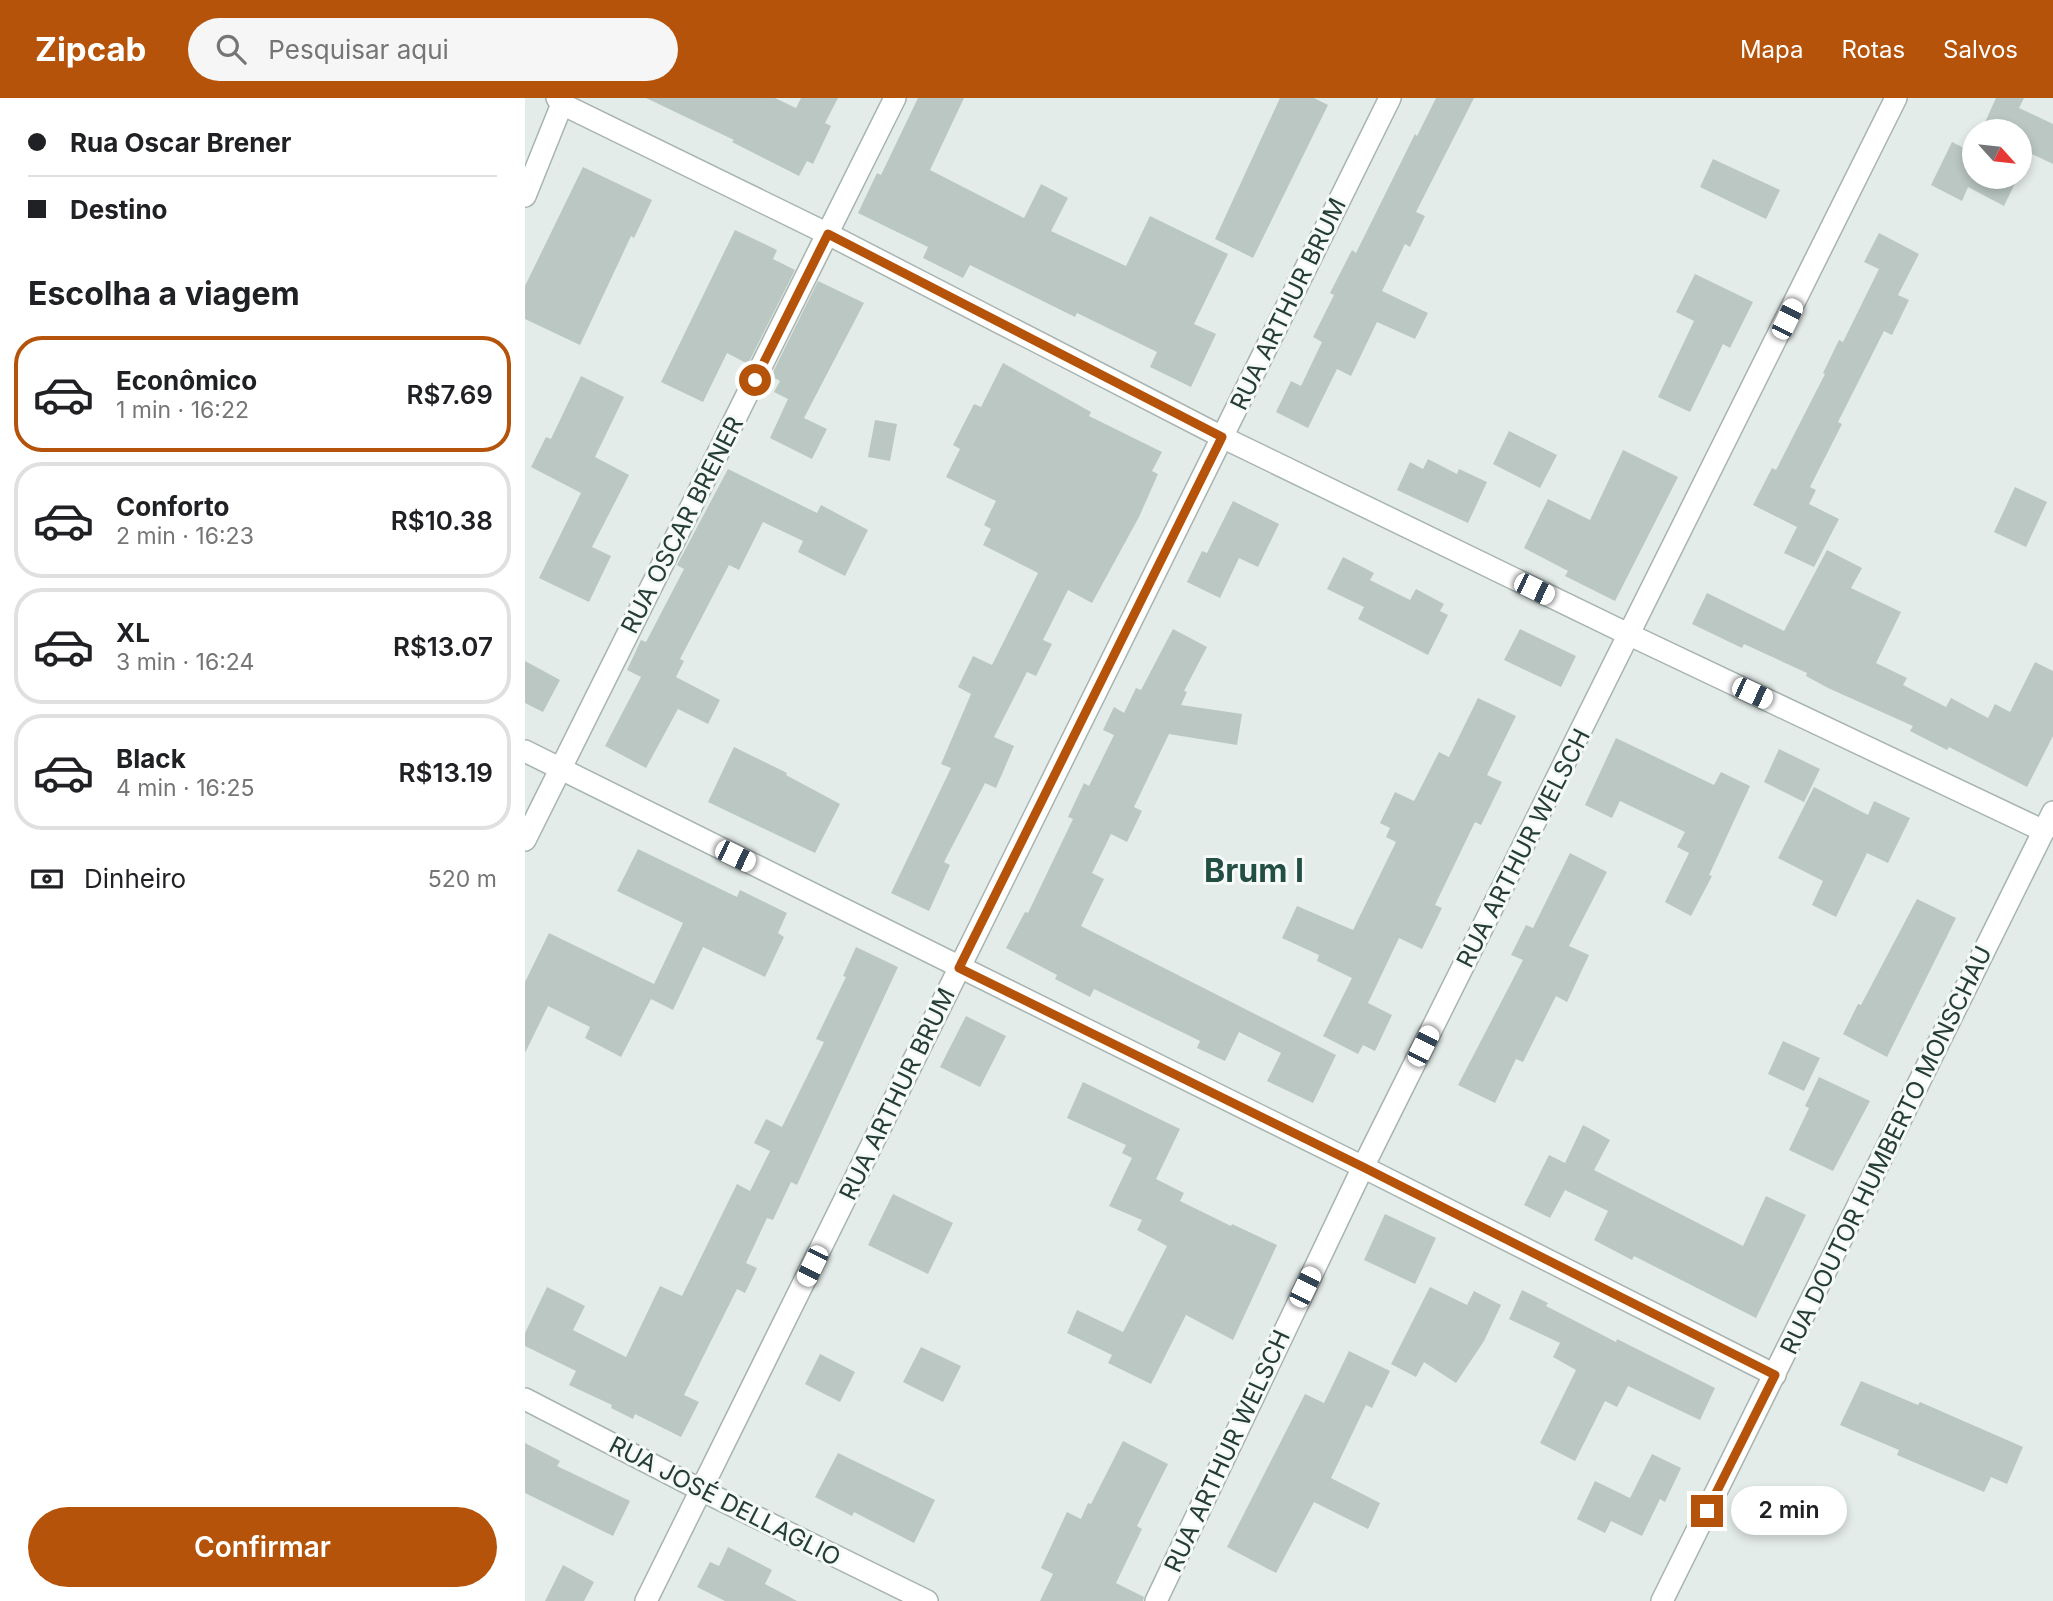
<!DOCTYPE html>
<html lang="pt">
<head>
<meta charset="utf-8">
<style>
  body { margin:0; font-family:Inter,sans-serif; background:#f6f6f6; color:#202124; height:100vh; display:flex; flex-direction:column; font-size:26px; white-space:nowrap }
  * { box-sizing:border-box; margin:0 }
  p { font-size:23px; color:#757577 }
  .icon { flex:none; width:38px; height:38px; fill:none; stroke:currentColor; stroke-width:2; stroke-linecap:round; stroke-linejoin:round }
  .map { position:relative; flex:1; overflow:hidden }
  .panel { display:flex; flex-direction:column; background:#fff; width:525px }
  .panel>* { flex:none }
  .banner { display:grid; align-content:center; height:154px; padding:0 28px; background:#fff }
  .needle { width:46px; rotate:117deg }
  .tools { position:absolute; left:1437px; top:21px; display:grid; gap:14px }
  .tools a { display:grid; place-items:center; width:70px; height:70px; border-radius:50%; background:#fff; box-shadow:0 4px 10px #0003; font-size:35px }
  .end { position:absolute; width:32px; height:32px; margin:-16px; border:9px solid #b45309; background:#fff; box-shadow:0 0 0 4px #fff }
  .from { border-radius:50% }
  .bubble { position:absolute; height:49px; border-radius:24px; background:#fff; box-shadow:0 4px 10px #0003; font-size:23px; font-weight:600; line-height:49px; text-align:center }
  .car { position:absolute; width:21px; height:42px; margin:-21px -10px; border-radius:9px; box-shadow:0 0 5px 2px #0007; background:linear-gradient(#fff 24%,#345 0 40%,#fff 0 76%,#345 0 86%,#fff 0) }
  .banner b { display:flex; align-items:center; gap:24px; height:66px; font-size:26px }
  .banner b+b { border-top:2px solid #e0e0e0 }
  .banner i { width:18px; height:18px; background:#202124 }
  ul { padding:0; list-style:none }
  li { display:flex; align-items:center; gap:21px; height:116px; margin:0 14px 10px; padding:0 14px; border:4px solid #e0e0e0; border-radius:28px }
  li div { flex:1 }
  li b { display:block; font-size:26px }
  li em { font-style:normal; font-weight:600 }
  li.selected { border-color:#b45309 }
  li>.icon { width:63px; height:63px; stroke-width:1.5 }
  h2 { padding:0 28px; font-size:32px; line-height:84px }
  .pay { display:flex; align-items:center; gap:18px; height:77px; padding:0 28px; font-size:26px }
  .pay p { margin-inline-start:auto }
  .primary-button { display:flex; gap:14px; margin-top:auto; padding:14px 28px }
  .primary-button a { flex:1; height:80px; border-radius:42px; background:#b45309; color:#fff; font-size:28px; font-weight:600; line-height:80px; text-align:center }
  header { display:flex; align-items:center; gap:42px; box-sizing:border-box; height:98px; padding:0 35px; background:#b45309; color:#fff }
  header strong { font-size:33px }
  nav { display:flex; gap:38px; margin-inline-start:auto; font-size:24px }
  .search { width:490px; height:63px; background:#f6f6f6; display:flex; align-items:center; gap:18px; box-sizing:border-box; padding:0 24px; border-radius:38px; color:#757577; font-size:26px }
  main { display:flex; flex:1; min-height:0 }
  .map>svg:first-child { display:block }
  .building { fill:#bac7c2 }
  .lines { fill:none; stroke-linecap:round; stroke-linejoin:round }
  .minor-casing { stroke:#a7b4b0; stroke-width:24 }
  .minor { stroke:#fff; stroke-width:21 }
  .route { stroke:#b45309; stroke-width:9 }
  .labels { text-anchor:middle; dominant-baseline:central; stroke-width:6; stroke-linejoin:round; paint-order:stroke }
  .street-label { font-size:24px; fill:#253d36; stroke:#f5f9f7 }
  .district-label { font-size:32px; font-weight:bold; fill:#224e43; stroke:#f5f9f7 }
</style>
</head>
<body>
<header>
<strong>Zipcab</strong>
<div class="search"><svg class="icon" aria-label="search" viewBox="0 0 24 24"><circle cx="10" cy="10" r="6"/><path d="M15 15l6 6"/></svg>Pesquisar aqui</div>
<nav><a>Mapa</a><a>Rotas</a><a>Salvos</a></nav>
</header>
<main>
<section class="panel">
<div class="banner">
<b><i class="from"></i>Rua Oscar Brener</b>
<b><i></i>Destino</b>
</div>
<h2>Escolha a viagem</h2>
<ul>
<li class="selected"><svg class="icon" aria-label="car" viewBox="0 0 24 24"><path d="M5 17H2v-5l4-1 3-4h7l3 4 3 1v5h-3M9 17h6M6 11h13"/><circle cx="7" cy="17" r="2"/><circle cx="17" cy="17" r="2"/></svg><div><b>Econômico</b><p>1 min · 16:22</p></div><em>R$7.69</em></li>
<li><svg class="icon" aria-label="car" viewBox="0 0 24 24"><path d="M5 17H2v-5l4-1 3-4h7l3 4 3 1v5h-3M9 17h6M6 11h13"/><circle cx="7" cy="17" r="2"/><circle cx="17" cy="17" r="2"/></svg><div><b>Conforto</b><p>2 min · 16:23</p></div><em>R$10.38</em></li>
<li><svg class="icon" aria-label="car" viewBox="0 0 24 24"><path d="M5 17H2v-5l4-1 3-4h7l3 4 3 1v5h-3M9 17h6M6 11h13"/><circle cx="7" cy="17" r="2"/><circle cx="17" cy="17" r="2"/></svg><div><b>XL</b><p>3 min · 16:24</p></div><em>R$13.07</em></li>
<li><svg class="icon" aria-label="car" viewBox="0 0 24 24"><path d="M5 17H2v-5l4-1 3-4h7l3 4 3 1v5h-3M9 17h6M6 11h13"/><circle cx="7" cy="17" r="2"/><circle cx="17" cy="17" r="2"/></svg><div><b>Black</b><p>4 min · 16:25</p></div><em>R$13.19</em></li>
</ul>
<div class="pay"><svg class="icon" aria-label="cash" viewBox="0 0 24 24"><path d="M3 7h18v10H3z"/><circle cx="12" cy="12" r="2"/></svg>Dinheiro<p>520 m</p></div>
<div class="primary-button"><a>Confirmar</a></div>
</section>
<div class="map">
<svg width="1528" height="1503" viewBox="0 0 1528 1503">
  <rect width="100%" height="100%" fill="#e4ece9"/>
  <g class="building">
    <polygon points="121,0 250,0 271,10 276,0 313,0 300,25 306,28 288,66 282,63 274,78 207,44 209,42"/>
    <polygon points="393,0 439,0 405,72 499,120 516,86 543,100 526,133 601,168 625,118 703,156 669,226 691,236 666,289 625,269 632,254 552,215 550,219 445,167 438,180 398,160 403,149 333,115 352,75 356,77"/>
    <polygon points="755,0 789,0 803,7 728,160 690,141"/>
    <polygon points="911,0 949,0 891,114 900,118 885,149 880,146 857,193 903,215 890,241 852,224 826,278 812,271 783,330 751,314 766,283 776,288 797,244 788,239 809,197 805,195 827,152 831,155 890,36 892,38"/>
    <polygon points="1471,0 1499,0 1494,10 1528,26 1528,66 1494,50 1494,33 1456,33"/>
    <polygon points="1427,44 1449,55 1449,79 1493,79 1479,108 1443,89 1437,103 1406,87"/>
    <polygon points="1188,61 1255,92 1241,121 1175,89"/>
    <polygon points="58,69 127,102 109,140 106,138 55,247 0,221 0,188"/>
    <polygon points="210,132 252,152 248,161 270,172 223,266 202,255 178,304 136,284"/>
    <polygon points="1354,135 1394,156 1373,197 1384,202 1367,237 1359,233 1313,324 1317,326 1285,389 1291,392 1284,406 1314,421 1289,469 1259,455 1272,429 1228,407 1247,370 1251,372 1300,276 1298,275 1314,242 1318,244 1354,171 1339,164"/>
    <polygon points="1170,176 1228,204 1205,250 1198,246 1165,314 1133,299 1169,223 1151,214"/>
    <polygon points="293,183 339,205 279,320 302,331 287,361 245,340 263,301 249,294 255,283 246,278"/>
    <polygon points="478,265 566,314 564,318 637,354 627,373 633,376 614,419 567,505 543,492 518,542 527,546 511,578 502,574 469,639 489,648 471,690 460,685 419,764 425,767 404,813 366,795 426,670 416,666 446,596 433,589 448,558 467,567 513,475 458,447 466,431 459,427 471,403 421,379 435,351 428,347 449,306 456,309"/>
    <polygon points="56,278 99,299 70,359 104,377 67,449 86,458 64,504 14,480 56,395 6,369 21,339 26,341"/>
    <polygon points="350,322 372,326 365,363 343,359"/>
    <polygon points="984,333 1032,357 1015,390 968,366"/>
    <polygon points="1098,352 1153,379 1090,503 1040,478 1043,473 999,450 1023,401 1065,422"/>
    <polygon points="903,361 932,376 934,371 962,384 943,425 872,392 885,364 898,371"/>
    <polygon points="203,371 292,415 296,407 343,432 320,478 273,454 278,443 238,424 214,472 204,467 155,561 159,563 151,579 195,602 183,626 153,611 121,670 80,648 116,579 102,572 116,542 121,544 159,471 152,467"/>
    <polygon points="1490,389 1522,404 1501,449 1469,434"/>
    <polygon points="708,403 754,426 733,469 714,460 695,500 662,484 677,453 682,455"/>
    <polygon points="1302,452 1337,470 1326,490 1376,514 1351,565 1382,580 1378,587 1421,609 1426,600 1463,620 1470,606 1485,614 1510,564 1528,573 1528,638 1502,689 1424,649 1422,652 1385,633 1388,628 1303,590 1281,578 1282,575 1219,546 1217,550 1167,526 1182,495 1259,533"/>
    <polygon points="818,459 849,475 845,482 885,502 891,491 919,506 915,513 923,517 903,557 833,521 839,509 802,491"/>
    <polygon points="648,531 682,549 659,593 662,594 656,607 717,616 712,647 644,636 609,709 617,713 602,744 586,736 567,775 579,781 556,828 811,957 788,1005 742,983 756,955 714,934 700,963 672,950 675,943 569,891 565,899 530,881 532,877 481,850 500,814 503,815 548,721 543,719 559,685 564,688 589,637 578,632 589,609 599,615 611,590 616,592"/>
    <polygon points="995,531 1051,558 1036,589 979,562"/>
    <polygon points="0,563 35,582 18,614 0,605"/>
    <polygon points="953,600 991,618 962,677 977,684 956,727 950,724 910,807 917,810 897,851 874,840 843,905 867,917 850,953 838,947 833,956 798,938 827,880 792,863 794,857 757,840 772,808 828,832 871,744 861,739 865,730 855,725 870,694 889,703 914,654 924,659"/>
    <polygon points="1091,640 1189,687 1196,674 1225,688 1184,777 1187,778 1166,818 1140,804 1164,755 1152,749 1160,734 1095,703 1087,720 1060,707"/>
    <polygon points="209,649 262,675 261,677 315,706 290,755 183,704"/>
    <polygon points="1254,651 1295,671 1279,704 1239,684"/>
    <polygon points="1289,689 1343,717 1349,703 1385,720 1363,765 1342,755 1311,819 1287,807 1298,783 1253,760"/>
    <polygon points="113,751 212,799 215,792 262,815 253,835 259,839 240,879 178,849 148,912 126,901 96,959 60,940 65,929 23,908 0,955 0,884 24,835 129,886 158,825 92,793"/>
    <polygon points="1045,755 1082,774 1044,848 1064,857 1042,904 1031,898 998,964 991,961 970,1005 933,987 998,862 986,857 1001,827 1008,830"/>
    <polygon points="1392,801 1431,820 1362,959 1318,936 1333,906 1336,907"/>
    <polygon points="331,849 373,869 272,1087 266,1084 248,1122 242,1120 221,1165 232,1170 220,1195 212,1191 159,1297 174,1304 156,1339 110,1316 108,1321 86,1310 87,1307 44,1287 51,1273 0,1248 0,1235 22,1189 60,1208 48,1232 101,1259 135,1188 157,1198 212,1086 225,1093 245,1053 229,1045 241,1021 257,1029 299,944 291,941 321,879 318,878"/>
    <polygon points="441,918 481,938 455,989 415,969"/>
    <polygon points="1258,943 1295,960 1279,993 1243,976"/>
    <polygon points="1294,979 1345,1003 1308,1073 1264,1052 1284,1010 1280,1008"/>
    <polygon points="558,984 655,1031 631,1081 659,1095 655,1103 706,1128 707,1126 752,1147 708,1242 661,1217 626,1286 583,1265 587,1257 542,1235 552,1212 598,1234 642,1148 612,1132 617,1122 584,1108 607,1060 597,1055 601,1047 542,1020"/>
    <polygon points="1058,1027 1085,1042 1069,1072 1218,1148 1241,1098 1281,1117 1231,1220 1109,1158 1107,1162 1069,1142 1083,1113 1040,1092 1025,1120 999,1107 1024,1057 1040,1065"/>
    <polygon points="368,1096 428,1125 403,1176 343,1147"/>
    <polygon points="860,1116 911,1140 890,1186 839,1162"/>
    <polygon points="905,1189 942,1207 949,1193 976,1207 959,1243 931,1285 899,1264 891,1279 866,1266"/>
    <polygon points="997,1192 1023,1205 1021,1208 1091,1244 1092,1241 1190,1290 1175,1322 1103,1288 1092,1309 1080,1303 1050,1363 1015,1345 1051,1272 1028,1259 1035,1245 984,1221"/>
    <polygon points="396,1249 436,1268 418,1304 378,1284"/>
    <polygon points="824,1253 865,1273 847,1310 841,1307 806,1380 855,1405 843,1431 789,1404 751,1475 702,1449 780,1296 799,1305"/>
    <polygon points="295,1256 330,1274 315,1304 280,1286"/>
    <polygon points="1336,1283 1393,1307 1395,1304 1498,1349 1482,1386 1466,1379 1459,1394 1372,1357 1374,1352 1315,1327"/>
    <polygon points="598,1343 643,1366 612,1428 617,1431 591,1485 619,1499 618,1503 515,1503 528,1476 516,1470 542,1414 556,1421 563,1405 566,1406"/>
    <polygon points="0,1345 35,1363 32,1368 105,1403 88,1438 0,1395"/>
    <polygon points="313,1355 410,1402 389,1445 329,1414 327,1418 290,1399"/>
    <polygon points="1127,1356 1156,1370 1140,1404 1135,1401 1117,1438 1086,1423 1080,1435 1052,1421 1070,1383 1105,1400"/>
    <polygon points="203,1449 247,1472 240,1486 272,1503 200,1503 172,1489 185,1464 194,1468"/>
    <polygon points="38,1467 69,1484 59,1503 20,1503"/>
  </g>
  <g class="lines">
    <defs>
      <g id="minor">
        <polyline points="32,0 37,6 303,136 697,339 1105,537 1519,733"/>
        <polyline points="0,98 37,6"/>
        <polyline points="0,653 838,1069 1250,1277"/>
        <polyline points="0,742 370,0"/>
        <polyline points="0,1301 176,1392 402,1503"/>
        <polyline points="121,1503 865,0"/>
        <polyline points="631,1503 838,1069 1371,0"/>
        <polyline points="1137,1503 1528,714"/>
      </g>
    </defs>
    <use href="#minor" class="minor-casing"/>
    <use href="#minor" class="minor"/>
  </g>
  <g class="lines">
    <polyline class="route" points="230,282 303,136 697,339 434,870 838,1069 1250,1277 1182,1413"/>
  </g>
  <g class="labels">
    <g class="street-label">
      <text transform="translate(763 206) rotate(-64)">RUA ARTHUR BRUM</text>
      <text transform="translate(157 427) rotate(-63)">RUA OSCAR BRENER</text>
      <text transform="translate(998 750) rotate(-63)">RUA ARTHUR WELSCH</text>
      <text transform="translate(372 996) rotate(-64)">RUA ARTHUR BRUM</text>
      <text transform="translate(1361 1052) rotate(-64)">RUA DOUTOR HUMBERTO MONSCHAU</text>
      <text transform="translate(702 1353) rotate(-65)">RUA ARTHUR WELSCH</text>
      <text transform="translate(200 1403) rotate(27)">RUA JOSÉ DELLAGLIO</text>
    </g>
    <g class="district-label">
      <text x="729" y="772">Brum I</text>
    </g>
  </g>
</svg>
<div class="tools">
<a><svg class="needle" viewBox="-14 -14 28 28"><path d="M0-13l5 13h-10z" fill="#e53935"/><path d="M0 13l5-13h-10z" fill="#757577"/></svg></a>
</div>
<i class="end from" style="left:230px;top:282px"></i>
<i class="end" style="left:1182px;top:1413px"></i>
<div class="bubble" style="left:1206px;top:1388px;width:116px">2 min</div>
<i class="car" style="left:1262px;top:221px;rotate:26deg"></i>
<i class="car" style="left:1009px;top:491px;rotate:116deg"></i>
<i class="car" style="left:1227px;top:595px;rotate:115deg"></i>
<i class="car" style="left:210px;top:758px;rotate:116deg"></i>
<i class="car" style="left:898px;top:948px;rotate:27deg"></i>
<i class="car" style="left:287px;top:1168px;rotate:206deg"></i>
<i class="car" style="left:780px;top:1189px;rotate:26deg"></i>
</div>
</main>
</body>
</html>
